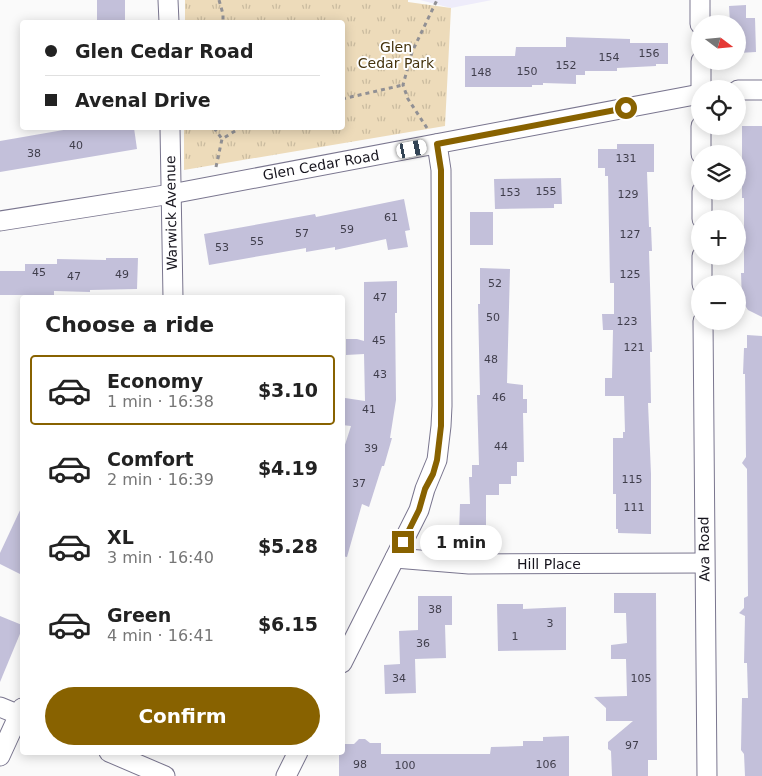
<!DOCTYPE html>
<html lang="en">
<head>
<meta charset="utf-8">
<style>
  body { margin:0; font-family:"DejaVu Sans",sans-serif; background:#f6f6f6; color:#222; height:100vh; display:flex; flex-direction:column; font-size:19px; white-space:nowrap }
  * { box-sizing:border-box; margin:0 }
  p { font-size:16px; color:#767676 }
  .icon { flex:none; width:28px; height:28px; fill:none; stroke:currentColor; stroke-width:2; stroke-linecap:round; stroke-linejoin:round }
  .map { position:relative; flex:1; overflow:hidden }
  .sheet { position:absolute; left:20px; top:295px; width:325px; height:460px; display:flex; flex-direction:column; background:#fff; border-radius:5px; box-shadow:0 2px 12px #0003 }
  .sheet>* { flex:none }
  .hud { position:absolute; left:20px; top:20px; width:325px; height:110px; border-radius:5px; box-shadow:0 2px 12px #0003; display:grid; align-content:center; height:110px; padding:0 25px; background:#fff }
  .needle { width:32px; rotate:106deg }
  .buttons { position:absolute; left:691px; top:15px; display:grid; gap:10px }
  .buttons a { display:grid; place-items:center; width:55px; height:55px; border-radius:50%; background:#fff; box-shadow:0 2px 12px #0003; font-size:25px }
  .end { position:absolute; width:22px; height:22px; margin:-11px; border:6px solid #886200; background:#fff; box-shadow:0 0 0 2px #fff }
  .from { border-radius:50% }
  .bubble { position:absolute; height:35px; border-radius:18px; background:#fff; box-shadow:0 2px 12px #0003; font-size:16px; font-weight:600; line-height:35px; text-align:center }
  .car { position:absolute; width:15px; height:30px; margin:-15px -8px; border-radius:6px; box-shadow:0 0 4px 1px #0007; background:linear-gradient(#fff 24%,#345 0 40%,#fff 0 76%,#345 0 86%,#fff 0) }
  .hud b { display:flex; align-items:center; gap:18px; height:48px; font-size:19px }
  .hud b+b { border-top:1px solid #e0e0e0 }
  .hud i { width:12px; height:12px; background:#222 }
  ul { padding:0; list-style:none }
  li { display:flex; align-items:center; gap:15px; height:70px; margin:0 10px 8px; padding:0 15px; border:2px solid transparent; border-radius:5px }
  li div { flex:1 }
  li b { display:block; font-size:19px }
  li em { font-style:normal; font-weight:600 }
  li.active { border-color:#886200 }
  li>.icon { width:45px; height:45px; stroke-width:1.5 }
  h2 { padding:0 25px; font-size:22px; line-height:60px }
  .action { display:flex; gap:10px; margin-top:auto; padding:10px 25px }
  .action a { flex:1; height:58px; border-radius:30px; background:#886200; color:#fff; font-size:20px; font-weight:600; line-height:58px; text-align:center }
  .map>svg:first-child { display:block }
  .built { fill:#eeecfa }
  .park { fill:url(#park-tufts) }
  .building { fill:#c3c0da }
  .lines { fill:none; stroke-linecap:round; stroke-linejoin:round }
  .street-casing { stroke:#7a768f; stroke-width:21 }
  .path { stroke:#919094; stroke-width:3; stroke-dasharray:4 4; stroke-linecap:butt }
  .street { stroke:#fff; stroke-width:19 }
  .route { stroke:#886200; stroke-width:6 }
  .labels { text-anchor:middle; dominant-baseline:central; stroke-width:4; stroke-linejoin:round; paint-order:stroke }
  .number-label { font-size:11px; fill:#403e4c }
  .park-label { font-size:14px; fill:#45330d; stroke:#fff }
  .street-label { font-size:14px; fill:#15131c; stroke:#fff }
</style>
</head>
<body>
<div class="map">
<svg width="762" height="776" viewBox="0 0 762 776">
  <defs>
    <pattern id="park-tufts" width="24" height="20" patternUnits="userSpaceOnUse" patternTransform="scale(1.25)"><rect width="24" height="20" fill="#eddbba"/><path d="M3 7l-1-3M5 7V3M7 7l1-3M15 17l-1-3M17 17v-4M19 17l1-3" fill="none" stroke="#cabb9f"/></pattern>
  </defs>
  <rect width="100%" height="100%" fill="#fafafa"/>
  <polygon class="built" points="420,0 492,0 451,8"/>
  <polygon class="park" points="185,0 408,0 408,2 451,8 445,126 184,170 184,128 342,128 342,22 185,22"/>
  <g class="building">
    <rect x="97" y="0" width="28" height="22"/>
    <polygon points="746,5 746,18 755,18 756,52 738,53 738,24 730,24 729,6"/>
    <polygon points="566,37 630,39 630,43 668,43 668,64 656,64 656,66 617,68 617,71 585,71 585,75 576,75 576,84 543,83 543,85 532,85 532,87 465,87 465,56 515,56 516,47 566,47"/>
    <polygon points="742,126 762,126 762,317 748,310 742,301 741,273 744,273 744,198 742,198"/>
    <polygon points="75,128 134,128 137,149 0,172 0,141"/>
    <polygon points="617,144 654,144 654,172 647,172 649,227 651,227 652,251 649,251 652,352 650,352 651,403 648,403 651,474 651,534 618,533 618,529 616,529 616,494 613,494 613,438 623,438 623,432 625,432 624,396 605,396 605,378 612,378 613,330 603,330 602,314 614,314 614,283 610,283 608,176 605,176 605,168 598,168 598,149 617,149"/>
    <polygon points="561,178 562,204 554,204 554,208 495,209 494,179"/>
    <polygon points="404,199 410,230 405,231 408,247 388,250 386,239 335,250 335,247 306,252 306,248 209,265 204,234 315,214 316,217"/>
    <rect x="470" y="212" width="23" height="33"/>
    <polygon points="106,258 138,258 137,289 90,290 90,292 54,291 54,295 0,295 0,271 25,271 25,264 57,264 57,259 106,260"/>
    <polygon points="480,268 510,269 507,383 523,385 523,399 527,399 527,413 523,413 524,462 517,462 517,476 511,476 511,484 499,484 499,495 486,495 486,535 459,535 460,504 470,504 469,477 472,477 472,465 479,465 477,395 480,395 478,304 480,304"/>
    <polygon points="397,281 397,313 395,313 396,400 390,438 392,438 384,466 382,466 369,507 362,504 347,557 342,556 342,454 351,426 342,425 342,415 345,398 365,401 364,354 346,355 346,339 357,339 364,341 364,282"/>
    <polygon points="747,335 762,336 762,776 745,776 744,754 741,750 742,698 748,698 747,663 744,663 745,616 739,613 744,608 744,598 748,596 747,469 742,463 746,457 745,374 743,374 744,348 747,348"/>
    <polygon points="22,506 22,575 0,564 0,553"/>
    <polygon points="614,593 656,593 657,760 648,760 648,776 612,776 611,751 608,749 608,742 633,721 606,721 606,708 594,697 627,696 626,659 611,659 611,645 627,643 626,613 614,613"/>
    <polygon points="418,596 452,596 452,625 445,625 446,658 415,659 416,693 385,694 384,665 400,664 399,631 418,630"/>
    <polygon points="497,604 523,604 523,609 566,607 566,650 498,651"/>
    <polygon points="0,616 22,625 22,629 0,682"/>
    <polygon points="569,736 569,776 339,776 339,752 342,752 342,744 354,744 359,739 365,739 370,743 381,743 381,754 490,754 491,747 523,746 523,741 543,741 543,737"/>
  </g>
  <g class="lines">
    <defs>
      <g id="street">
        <polyline points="168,0 169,22"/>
        <polyline points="700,0 700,24"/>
        <polyline points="701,61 701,89"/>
        <polyline points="738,90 762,90"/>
        <polyline points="701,126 701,154"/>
        <polyline points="170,128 173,298"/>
        <polyline points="702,191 702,219"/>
        <polyline points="0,221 171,194 700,94"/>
        <polyline points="702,256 702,284"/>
        <polyline points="703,321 707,776"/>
        <polyline points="395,558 469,564 704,563"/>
        <polyline points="342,663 419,510 425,489 437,460 441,426 442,406 441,170 437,144"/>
        <polyline points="0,707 22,716"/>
        <polyline points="109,752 165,776"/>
        <polyline points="0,756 22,708"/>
        <polyline points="286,776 298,752"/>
      </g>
    </defs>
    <use href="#street" class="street-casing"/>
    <g class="path">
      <polyline points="219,0 223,14 223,22"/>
      <polyline points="342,99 403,85"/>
      <polyline points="214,128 222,139"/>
      <polyline points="427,128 408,99 403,85 412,52 437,0"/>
      <polyline points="216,167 222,139 240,128"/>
    </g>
    <use href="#street" class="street"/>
  </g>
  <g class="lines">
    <polyline class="route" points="403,542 419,510 425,489 433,474 437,460 441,426 441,170 437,144 626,108"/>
  </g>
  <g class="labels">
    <g class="number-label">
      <text x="649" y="53">156</text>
      <text x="609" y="57">154</text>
      <text x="566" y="65">152</text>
      <text x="527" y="71">150</text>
      <text x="481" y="72">148</text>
      <text x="76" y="145">40</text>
      <text x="34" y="153">38</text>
      <text x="626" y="158">131</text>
      <text x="546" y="191">155</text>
      <text x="510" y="192">153</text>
      <text x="628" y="194">129</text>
      <text x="391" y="217">61</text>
      <text x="347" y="229">59</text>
      <text x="302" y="233">57</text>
      <text x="630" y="234">127</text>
      <text x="257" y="241">55</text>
      <text x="222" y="247">53</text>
      <text x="39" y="272">45</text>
      <text x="122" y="274">49</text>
      <text x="630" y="274">125</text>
      <text x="74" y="276">47</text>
      <text x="495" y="283">52</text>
      <text x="380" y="297">47</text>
      <text x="493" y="317">50</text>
      <text x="627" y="321">123</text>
      <text x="379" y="340">45</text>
      <text x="634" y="347">121</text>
      <text x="491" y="359">48</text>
      <text x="380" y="374">43</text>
      <text x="499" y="397">46</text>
      <text x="369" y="409">41</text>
      <text x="501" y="446">44</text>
      <text x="371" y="448">39</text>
      <text x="632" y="479">115</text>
      <text x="359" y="483">37</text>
      <text x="634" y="507">111</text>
      <text x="435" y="609">38</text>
      <text x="550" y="623">3</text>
      <text x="515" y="636">1</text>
      <text x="423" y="643">36</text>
      <text x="399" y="678">34</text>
      <text x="641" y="678">105</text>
      <text x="632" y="745">97</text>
      <text x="360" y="764">98</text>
      <text x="546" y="764">106</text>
      <text x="405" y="765">100</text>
    </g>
    <g class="park-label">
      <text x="396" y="47">Glen<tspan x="396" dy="16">Cedar Park</tspan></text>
    </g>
    <g class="street-label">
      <text transform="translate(321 165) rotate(-10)">Glen Cedar Road</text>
      <text transform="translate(171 213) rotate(-91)">Warwick Avenue</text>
      <text transform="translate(704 549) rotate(-91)">Ava Road</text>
      <text x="549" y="564">Hill Place</text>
    </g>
  </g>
</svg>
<div class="buttons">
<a><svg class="needle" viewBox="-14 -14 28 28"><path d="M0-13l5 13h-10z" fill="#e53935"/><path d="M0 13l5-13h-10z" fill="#767676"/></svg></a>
<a><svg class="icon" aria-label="locate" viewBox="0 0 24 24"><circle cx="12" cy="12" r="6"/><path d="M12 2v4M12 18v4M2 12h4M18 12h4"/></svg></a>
<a><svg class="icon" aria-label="layers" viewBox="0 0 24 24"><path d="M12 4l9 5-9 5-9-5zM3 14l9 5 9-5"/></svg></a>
<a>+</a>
<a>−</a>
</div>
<i class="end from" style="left:626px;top:108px"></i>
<i class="end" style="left:403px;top:542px"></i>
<div class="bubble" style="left:420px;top:525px;width:82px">1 min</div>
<i class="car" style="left:412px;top:149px;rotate:79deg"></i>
<div class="hud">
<b><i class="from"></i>Glen Cedar Road</b>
<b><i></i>Avenal Drive</b>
</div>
<section class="sheet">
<h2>Choose a ride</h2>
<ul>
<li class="active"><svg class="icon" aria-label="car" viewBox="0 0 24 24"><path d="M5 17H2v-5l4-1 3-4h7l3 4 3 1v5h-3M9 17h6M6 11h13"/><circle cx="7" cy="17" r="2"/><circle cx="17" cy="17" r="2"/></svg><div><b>Economy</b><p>1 min · 16:38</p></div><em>$3.10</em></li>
<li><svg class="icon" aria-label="car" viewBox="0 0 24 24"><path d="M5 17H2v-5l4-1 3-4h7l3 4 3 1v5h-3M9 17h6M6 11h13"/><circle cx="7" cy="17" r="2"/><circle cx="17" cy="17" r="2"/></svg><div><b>Comfort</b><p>2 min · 16:39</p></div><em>$4.19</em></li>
<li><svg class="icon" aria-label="car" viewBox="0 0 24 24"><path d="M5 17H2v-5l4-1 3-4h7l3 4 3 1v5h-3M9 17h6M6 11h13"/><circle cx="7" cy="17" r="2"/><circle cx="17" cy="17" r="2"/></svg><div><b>XL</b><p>3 min · 16:40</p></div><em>$5.28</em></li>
<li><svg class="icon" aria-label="car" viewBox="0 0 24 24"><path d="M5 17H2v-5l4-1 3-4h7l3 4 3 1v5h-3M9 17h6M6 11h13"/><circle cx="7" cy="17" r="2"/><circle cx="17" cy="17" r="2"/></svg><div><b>Green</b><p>4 min · 16:41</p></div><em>$6.15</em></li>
</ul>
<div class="action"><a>Confirm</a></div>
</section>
</div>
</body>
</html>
